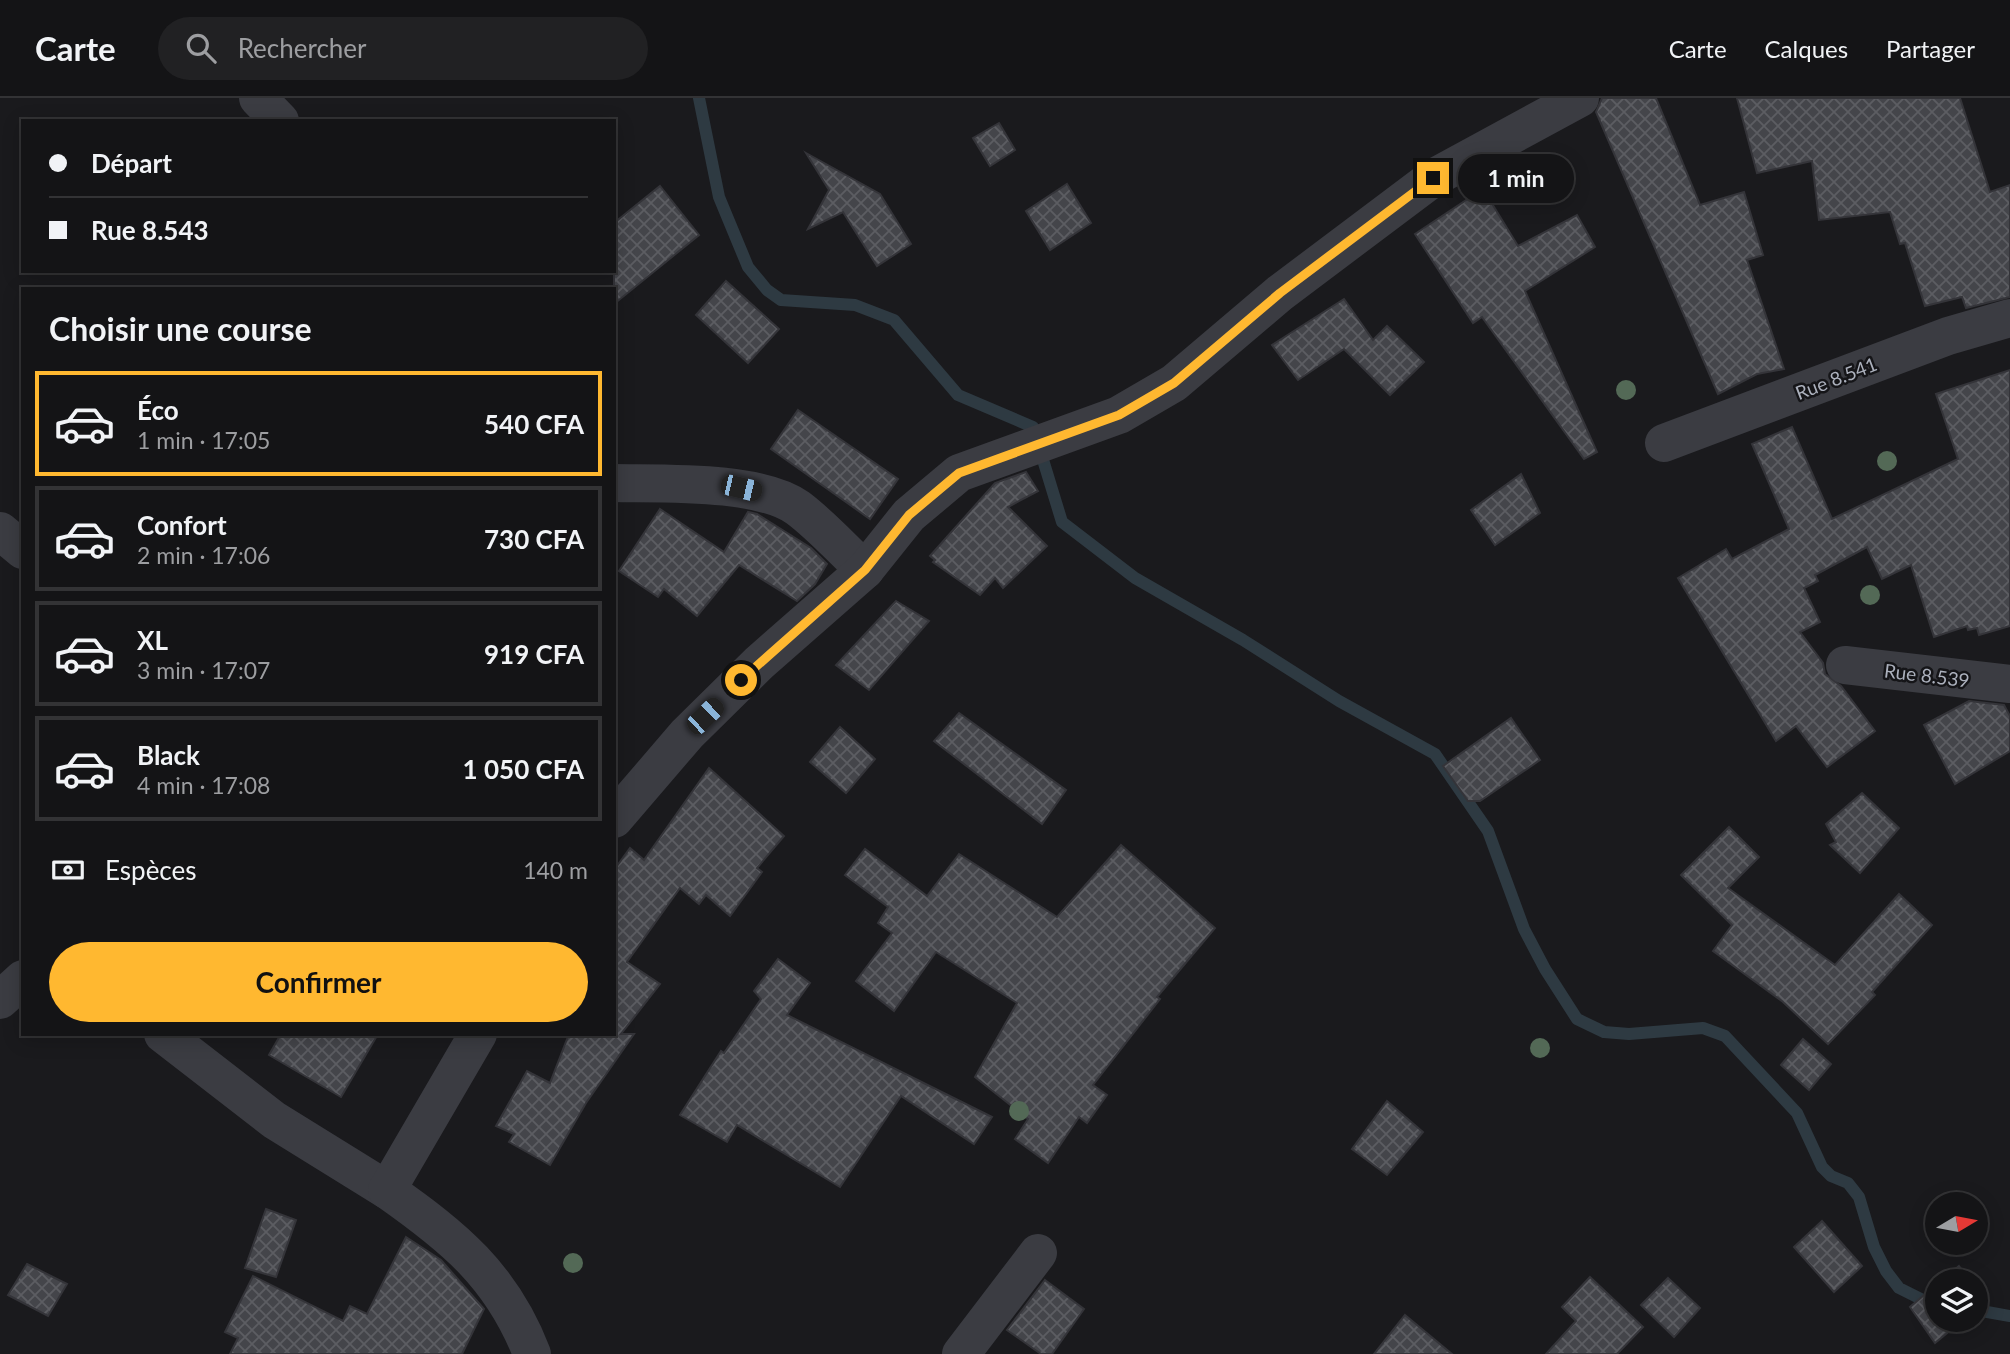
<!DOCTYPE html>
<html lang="fr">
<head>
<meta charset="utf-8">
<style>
  body { margin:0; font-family:Lato,sans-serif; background:#212123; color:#f1f3f6; height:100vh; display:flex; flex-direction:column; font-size:26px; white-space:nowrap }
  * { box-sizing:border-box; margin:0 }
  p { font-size:23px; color:#9d9ea1 }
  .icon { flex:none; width:38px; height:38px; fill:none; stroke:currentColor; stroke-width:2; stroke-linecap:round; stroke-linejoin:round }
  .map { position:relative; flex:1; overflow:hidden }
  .side { position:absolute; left:21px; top:189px; width:595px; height:749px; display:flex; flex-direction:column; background:#141416; border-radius:0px; box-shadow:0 4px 18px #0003,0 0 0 2px #333335 }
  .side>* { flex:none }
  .banner { position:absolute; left:21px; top:21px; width:595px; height:154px; border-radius:0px; box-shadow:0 4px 18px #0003,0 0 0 2px #333335; display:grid; align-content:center; height:154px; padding:0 28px; background:#141416 }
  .needle { width:46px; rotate:80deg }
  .fabs { position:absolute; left:1925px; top:1094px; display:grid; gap:14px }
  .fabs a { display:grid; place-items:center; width:63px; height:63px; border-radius:50%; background:#141416; box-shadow:0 4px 18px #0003,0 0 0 2px #333335; font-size:35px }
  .end { position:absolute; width:32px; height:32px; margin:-16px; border:9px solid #ffb830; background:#111; box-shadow:0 0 0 4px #111 }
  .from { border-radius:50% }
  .bubble { position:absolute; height:49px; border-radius:24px; background:#141416; box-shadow:0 4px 18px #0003,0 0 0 2px #333335; font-size:23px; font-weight:700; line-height:49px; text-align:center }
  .car { position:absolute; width:21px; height:42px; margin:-21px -10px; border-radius:9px; box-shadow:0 0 5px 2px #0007; background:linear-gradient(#222 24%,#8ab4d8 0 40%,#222 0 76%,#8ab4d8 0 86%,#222 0) }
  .banner b { display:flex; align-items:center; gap:24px; height:66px; font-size:26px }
  .banner b+b { border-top:2px solid #333335 }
  .banner i { width:18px; height:18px; background:#f1f3f6 }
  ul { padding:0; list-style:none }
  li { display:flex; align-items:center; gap:21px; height:105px; margin:0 14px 10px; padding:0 14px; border:4px solid #333335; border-radius:0px }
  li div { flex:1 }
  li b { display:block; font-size:26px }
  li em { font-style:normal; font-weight:700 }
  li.selected { border-color:#ffb830 }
  li>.icon { width:63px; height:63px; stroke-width:1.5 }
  h2 { padding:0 28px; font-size:32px; line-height:84px }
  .pay { display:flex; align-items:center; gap:18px; height:77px; padding:0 28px; font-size:26px }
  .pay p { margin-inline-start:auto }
  .button { display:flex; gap:14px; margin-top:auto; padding:14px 28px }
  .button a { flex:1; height:80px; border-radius:42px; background:#ffb830; color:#111; font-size:28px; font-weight:700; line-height:80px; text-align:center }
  header { display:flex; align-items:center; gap:42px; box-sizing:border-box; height:98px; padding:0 35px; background:#141416; border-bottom:2px solid #333335 }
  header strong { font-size:33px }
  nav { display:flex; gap:38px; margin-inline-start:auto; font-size:24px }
  .search { width:490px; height:63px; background:#212123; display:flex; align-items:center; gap:18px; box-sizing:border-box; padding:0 24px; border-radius:38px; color:#9d9ea1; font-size:26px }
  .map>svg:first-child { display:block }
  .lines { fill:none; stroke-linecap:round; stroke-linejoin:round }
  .stream { stroke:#2e3a42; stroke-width:12 }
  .building { fill:url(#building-cross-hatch); stroke:#343439; stroke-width:2 }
  .minor { stroke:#3b3c42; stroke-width:38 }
  .tree { fill:#536956 }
  .route { stroke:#ffb830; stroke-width:9 }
  .labels { text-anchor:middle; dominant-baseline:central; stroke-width:5; stroke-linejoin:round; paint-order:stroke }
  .street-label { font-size:19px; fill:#acb1bd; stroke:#151518 }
</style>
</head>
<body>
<header>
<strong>Carte</strong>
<div class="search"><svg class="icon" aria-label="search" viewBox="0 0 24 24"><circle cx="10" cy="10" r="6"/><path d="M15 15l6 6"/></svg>Rechercher</div>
<nav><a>Carte</a><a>Calques</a><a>Partager</a></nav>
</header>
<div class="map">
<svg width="2010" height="1256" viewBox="0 0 2010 1256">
  <defs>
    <pattern id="building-cross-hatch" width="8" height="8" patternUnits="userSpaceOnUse" patternTransform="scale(1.75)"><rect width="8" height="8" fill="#44454a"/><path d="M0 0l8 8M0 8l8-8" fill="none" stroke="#5c5d62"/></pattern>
  </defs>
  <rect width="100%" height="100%" fill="#1a1a1d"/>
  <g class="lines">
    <g class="stream">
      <polyline points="699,0 719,99 748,169 767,192 781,202 855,207 894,222 958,297 1033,329 1062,424 1135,480 1243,542 1339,603 1435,656 1488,733 1524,831 1545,871 1577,921 1604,934 1629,936 1703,930 1725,938 1797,1015 1822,1069 1831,1078 1848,1085 1859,1099 1874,1149 1886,1173 1899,1190 1925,1203 1937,1205"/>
      <polyline points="1976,1212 2010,1218"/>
    </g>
  </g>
  <g class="building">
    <polygon points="1602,0 1656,0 1700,107 1744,94 1763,157 1747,162 1784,271 1757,276 1718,296 1596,14"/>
    <polygon points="1737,0 1960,0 1990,94 2010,87 2010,199 1966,210 1962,199 1925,208 1905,145 1900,146 1890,114 1819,122 1812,63 1757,75"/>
    <polygon points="999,25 1015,52 990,68 973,40"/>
    <polygon points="806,55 880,96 911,146 877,168 843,114 808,131 829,92"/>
    <polygon points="1067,86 1091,125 1050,152 1026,113"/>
    <polygon points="660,88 699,137 614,206 614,125"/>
    <polygon points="1483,91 1518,148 1577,117 1595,149 1525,193 1597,354 1584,361 1482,219 1473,225 1415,136"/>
    <polygon points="726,183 779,231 748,265 696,217"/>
    <polygon points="1344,201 1373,242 1387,228 1424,264 1390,297 1344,251 1298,282 1272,247"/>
    <polygon points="2010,272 2010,528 1979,537 1977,530 1968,532 1967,528 1934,539 1911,467 1882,481 1867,449 1815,477 1818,483 1804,490 1820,524 1800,534 1823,565 1825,576 1841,588 1875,633 1827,669 1796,628 1776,643 1678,480 1726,451 1732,461 1789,431 1752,346 1792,329 1832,421 1958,361 1936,296"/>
    <polygon points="798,312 898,381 870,421 771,351"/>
    <polygon points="1026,374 1038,393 1008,409 1047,448 1003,490 995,480 980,497 933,464 935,462 930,458 995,385"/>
    <polygon points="1521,376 1540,415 1495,447 1471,412"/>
    <polygon points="660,411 724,454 748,414 757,416 811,450 827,466 815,486 797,503 739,467 697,518 664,491 658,499 619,473"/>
    <polygon points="896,503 929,523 869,592 836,567"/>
    <polygon points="1969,603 2004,607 2010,618 2010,653 1955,686 1924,627"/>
    <polygon points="959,615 1066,692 1042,726 934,643"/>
    <polygon points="1511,620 1540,662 1480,703 1468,703 1443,668"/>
    <polygon points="840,629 875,661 846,695 810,664"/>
    <polygon points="709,670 784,738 757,770 762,774 730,818 706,797 699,806 680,790 627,864 660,886 621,936 634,936 586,1005 550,1067 509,1044 514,1036 496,1028 527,973 550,985 569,936 614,936 614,772 630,750 644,762"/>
    <polygon points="1862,695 1899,730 1860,775 1830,747 1836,744 1826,726"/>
    <polygon points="1729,729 1759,759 1728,790 1835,867 1899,796 1932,827 1872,894 1875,897 1828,946 1783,904 1713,853 1732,827 1681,777"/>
    <polygon points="1121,747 1215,830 1157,899 1160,901 1093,987 1107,997 1087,1025 1079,1019 1048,1065 1015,1041 1028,1021 975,979 1017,905 936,854 894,913 856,883 892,835 878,825 888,809 845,777 865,751 927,798 959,756 1057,819"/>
    <polygon points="778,861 810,885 787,917 992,1019 974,1046 901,998 840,1089 737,1027 727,1044 680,1017 721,953 724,955 761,901 754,893"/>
    <polygon points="281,936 378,936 341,999 269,957"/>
    <polygon points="1803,941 1831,966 1809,992 1781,967"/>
    <polygon points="1387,1003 1423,1034 1387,1077 1352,1051"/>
    <polygon points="266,1111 296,1122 276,1179 245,1170"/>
    <polygon points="1822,1123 1862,1168 1834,1194 1794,1149"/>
    <polygon points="406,1139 441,1162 484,1211 462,1256 230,1256 238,1240 225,1234 253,1178 343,1223 350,1208 367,1216"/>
    <polygon points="27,1166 67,1186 48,1218 8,1197"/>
    <polygon points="1959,1168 1971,1183 1941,1183"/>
    <polygon points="1590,1179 1643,1229 1617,1256 1546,1256 1576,1223 1562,1209"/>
    <polygon points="1668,1180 1700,1210 1674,1239 1641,1207"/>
    <polygon points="1045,1182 1084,1211 1052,1256 1041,1256 1007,1232"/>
    <polygon points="1937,1186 1937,1222 1963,1222 1935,1245 1910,1209"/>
    <polygon points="1405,1217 1452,1256 1374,1256"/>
  </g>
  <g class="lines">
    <g class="minor">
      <polyline points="258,0 280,23"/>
      <polyline points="1664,345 1948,238 2010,220"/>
      <path d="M614 385C663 386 759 382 798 410 822 428 843 452 865 472"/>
      <polyline points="0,433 23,452"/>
      <polyline points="1845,567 2010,586"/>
      <polyline points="614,721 687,636 759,565 865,472 909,417 959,375 1119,317 1174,285 1280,195 1433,80 1580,0"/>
      <polyline points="0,902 23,881"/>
      <polyline points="163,936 274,1022 387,1092"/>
      <path d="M478 936 387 1092C454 1139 502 1178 532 1256"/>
      <polyline points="961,1256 1038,1155"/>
    </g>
  </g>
  <g class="tree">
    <circle cx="1626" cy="292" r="10"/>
    <circle cx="1887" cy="363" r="10"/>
    <circle cx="1870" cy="497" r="10"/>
    <circle cx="1540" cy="950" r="10"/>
    <circle cx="1019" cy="1013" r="10"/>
    <circle cx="573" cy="1165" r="10"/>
  </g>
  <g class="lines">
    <polyline class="route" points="741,582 865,472 909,417 959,375 1119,317 1174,285 1280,195 1433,80"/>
  </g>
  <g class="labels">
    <g class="street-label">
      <text transform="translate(1836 280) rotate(-21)">Rue 8.541</text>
      <text transform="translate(1927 577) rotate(7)">Rue 8.539</text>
    </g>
  </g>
</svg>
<div class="fabs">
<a><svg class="needle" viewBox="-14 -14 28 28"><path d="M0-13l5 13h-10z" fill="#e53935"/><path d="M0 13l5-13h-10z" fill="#9d9ea1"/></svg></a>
<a><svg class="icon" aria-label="layers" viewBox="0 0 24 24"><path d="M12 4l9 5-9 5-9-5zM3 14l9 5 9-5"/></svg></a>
</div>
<i class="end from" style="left:741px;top:582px"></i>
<i class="end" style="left:1433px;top:80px"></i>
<div class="bubble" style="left:1458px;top:56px;width:116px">1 min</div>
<i class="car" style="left:741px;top:390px;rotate:103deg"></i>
<i class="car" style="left:705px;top:618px;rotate:46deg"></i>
<div class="banner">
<b><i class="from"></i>Départ</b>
<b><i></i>Rue 8.543</b>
</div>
<section class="side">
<h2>Choisir une course</h2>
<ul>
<li class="selected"><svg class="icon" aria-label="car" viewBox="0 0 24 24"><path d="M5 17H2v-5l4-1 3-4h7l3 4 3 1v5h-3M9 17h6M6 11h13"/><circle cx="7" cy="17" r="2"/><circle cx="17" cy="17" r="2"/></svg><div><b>Éco</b><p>1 min · 17:05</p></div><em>540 CFA</em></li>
<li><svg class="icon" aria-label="car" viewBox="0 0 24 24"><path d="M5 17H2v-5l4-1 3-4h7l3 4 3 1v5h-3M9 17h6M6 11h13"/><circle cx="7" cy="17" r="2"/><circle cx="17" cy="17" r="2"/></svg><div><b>Confort</b><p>2 min · 17:06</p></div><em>730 CFA</em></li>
<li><svg class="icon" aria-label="car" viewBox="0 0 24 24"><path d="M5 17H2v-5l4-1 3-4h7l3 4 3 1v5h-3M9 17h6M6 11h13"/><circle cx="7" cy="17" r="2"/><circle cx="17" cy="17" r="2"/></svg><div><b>XL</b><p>3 min · 17:07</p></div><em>919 CFA</em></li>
<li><svg class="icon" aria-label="car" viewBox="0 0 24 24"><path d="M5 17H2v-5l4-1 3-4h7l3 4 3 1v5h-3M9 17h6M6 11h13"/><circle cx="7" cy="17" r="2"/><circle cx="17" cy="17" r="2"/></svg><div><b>Black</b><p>4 min · 17:08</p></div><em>1 050 CFA</em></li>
</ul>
<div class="pay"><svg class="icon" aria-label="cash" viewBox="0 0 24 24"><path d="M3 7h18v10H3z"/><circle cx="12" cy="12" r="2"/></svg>Espèces<p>140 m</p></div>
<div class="button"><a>Confirmer</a></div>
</section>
</div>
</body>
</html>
